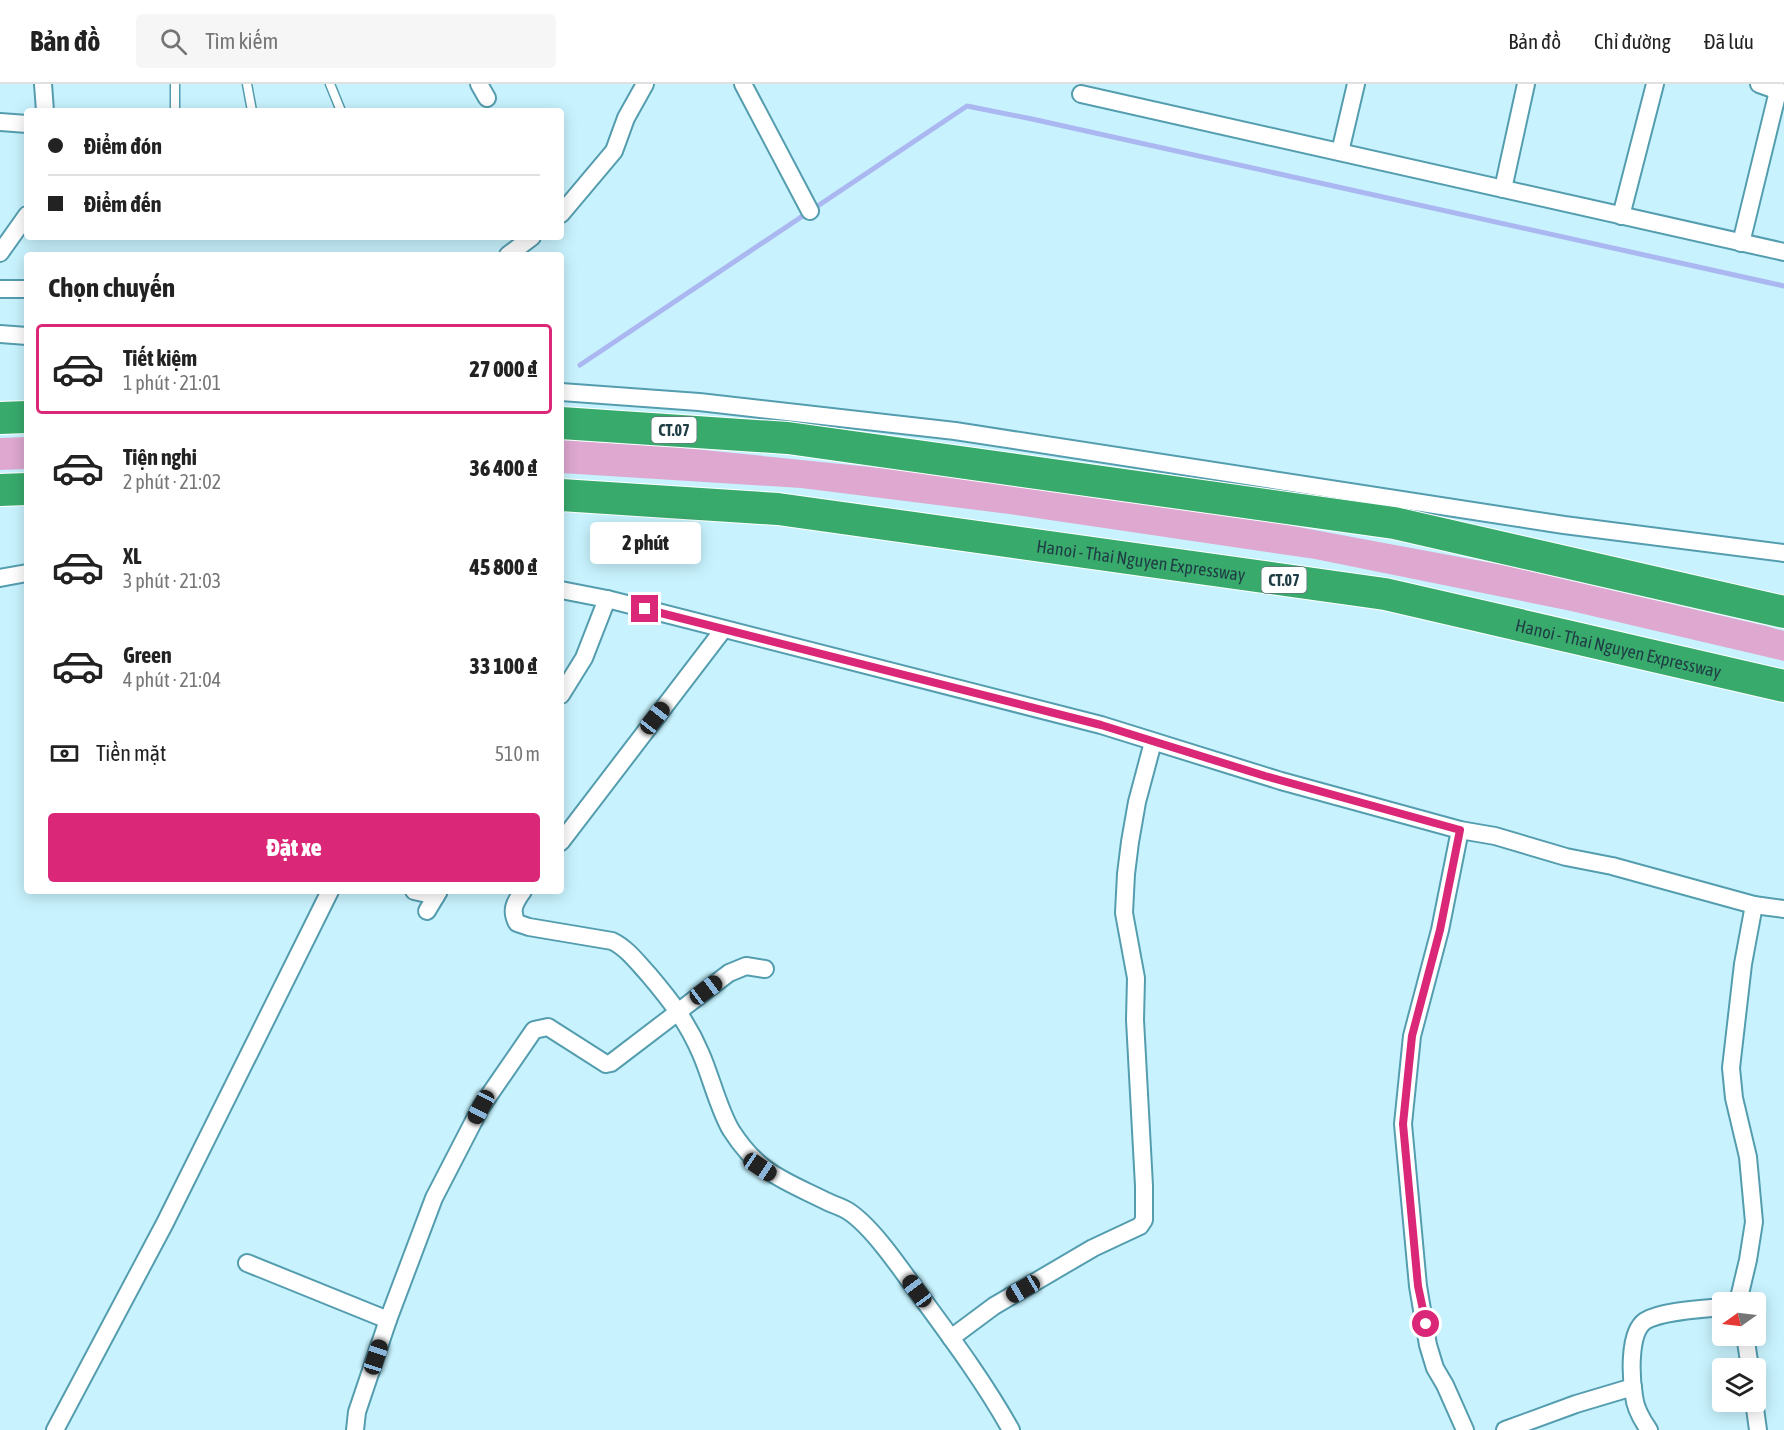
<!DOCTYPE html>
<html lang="vi">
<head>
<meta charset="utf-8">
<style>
  body { margin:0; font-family:"Asap Condensed",sans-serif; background:#f6f6f6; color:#222; height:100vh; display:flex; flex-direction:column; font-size:22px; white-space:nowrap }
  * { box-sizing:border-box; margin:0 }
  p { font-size:20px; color:#767676 }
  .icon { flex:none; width:33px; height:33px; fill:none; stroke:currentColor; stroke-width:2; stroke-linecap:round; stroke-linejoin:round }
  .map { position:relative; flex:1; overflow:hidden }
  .sheet { position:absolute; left:24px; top:168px; width:540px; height:642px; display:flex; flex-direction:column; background:#fff; border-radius:6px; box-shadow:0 3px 15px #0003 }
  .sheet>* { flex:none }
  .banner { position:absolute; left:24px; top:24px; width:540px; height:132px; border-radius:6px; box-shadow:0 3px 15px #0003; display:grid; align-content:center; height:132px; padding:0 24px; background:#fff }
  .needle { width:39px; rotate:256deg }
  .buttons { position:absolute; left:1712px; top:1208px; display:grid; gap:12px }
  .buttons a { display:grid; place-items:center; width:54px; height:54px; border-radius:6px; background:#fff; box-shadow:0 3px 15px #0003; font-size:30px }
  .end { position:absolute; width:27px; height:27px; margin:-14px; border:8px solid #db2777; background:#fff; box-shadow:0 0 0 3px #fff }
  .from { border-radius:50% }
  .bubble { position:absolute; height:42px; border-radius:6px; background:#fff; box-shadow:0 3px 15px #0003; font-size:20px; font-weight:800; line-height:42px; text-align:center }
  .car { position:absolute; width:18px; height:36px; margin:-18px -9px; border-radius:8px; box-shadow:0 0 4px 2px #0007; background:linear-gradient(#222 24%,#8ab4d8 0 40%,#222 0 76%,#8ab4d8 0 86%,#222 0) }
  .banner b { display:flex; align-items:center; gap:21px; height:57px; font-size:22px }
  .banner b+b { border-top:2px solid #e0e0e0 }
  .banner i { width:15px; height:15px; background:#222 }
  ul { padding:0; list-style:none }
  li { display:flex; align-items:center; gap:18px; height:90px; margin:0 12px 9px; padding:0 12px; border:3px solid transparent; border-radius:6px }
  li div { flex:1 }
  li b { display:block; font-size:22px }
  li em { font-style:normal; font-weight:800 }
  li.on { border-color:#db2777 }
  li>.icon { width:54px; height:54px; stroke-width:1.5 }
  h2 { padding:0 24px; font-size:27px; line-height:72px }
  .pay { display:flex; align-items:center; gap:15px; height:66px; padding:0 24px; font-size:22px }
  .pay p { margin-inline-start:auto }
  .action { display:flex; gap:12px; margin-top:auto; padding:12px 24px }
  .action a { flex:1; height:69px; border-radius:6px; background:#db2777; color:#fff; font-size:24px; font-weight:800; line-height:69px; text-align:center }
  header { display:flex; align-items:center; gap:36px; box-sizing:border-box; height:84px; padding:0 30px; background:#fff; border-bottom:2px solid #e0e0e0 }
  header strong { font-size:28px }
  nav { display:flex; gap:33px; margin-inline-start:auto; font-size:21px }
  .search { width:420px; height:54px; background:#f6f6f6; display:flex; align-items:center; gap:15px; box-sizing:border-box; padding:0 21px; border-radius:6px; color:#767676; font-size:22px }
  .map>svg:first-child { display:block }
  .green { fill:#dea8d1 }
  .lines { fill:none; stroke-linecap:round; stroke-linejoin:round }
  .stream { stroke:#abb7f0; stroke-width:5 }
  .service-casing { stroke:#549daf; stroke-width:11 }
  .minor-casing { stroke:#549daf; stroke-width:20 }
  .motorway-casing { stroke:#fff; stroke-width:34 }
  .service { stroke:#fff; stroke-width:8 }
  .minor { stroke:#fff; stroke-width:16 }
  .motorway { stroke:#38ab6c; stroke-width:32 }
  .route { stroke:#db2777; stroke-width:8 }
  .labels { text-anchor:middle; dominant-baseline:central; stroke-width:4.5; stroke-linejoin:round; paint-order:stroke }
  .shield { fill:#fff; stroke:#62777d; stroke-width:1.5 }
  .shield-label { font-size:16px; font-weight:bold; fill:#1f3d45 }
  .street-label { font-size:18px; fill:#1f3d45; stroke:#fff }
</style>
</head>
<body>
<header>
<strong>Bản đồ</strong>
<div class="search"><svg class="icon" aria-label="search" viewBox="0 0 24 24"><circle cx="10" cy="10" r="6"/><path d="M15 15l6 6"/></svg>Tìm kiếm</div>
<nav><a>Bản đồ</a><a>Chỉ đường</a><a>Đã lưu</a></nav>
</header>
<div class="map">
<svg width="1784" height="1346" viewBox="0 0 1784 1346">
  <rect width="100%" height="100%" fill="#c8f3fe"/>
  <g class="green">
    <polygon points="27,353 27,385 0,386 0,354"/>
    <polygon points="561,356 674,363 1000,396 1223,429 1508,482 1766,542 1784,547 1784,577 1571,527 1315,475 1009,430 801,404 561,389"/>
  </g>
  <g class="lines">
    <polyline class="stream" points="580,281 967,22 1032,35 1784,202"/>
    <defs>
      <g id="service">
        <polyline points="247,0 252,27"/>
        <polyline points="330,0 341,27"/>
        <polyline points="175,27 175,0"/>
      </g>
      <g id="minor">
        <polyline points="43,0 45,27"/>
        <polyline points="479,0 487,14"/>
        <polyline points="743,0 810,127"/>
        <polyline points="1759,0 1784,9"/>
        <polyline points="1081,10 1784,168"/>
        <polyline points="0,38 27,40"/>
        <polyline points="1340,68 1356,0"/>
        <polyline points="1503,105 1526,0"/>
        <polyline points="561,130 614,67 626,34 645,0"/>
        <polyline points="1621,132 1655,0"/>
        <polyline points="1741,159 1778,7"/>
        <polyline points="0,169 27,131"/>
        <polyline points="508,171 532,153"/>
        <polyline points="0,205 27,205"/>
        <polyline points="0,250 27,252"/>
        <polyline points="561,308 699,318 955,347 1564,441 1784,469"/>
        <polyline points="0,494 27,489"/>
        <polyline points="561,506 607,515 1101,641 1281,697 1460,746 1495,752 1566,773 1612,782 1754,821"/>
        <polyline points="561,611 584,574 607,515"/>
        <polyline points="1460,746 1440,846 1412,952 1403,1040 1418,1202 1428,1261 1435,1284 1445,1301 1465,1346"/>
        <polyline points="561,758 723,546"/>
        <polyline points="414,807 436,812"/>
        <path d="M523 807C515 818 510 826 517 839L529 843 612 857C627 864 638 879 649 891 671 917 688 939 701 970 711 993 719 1026 731 1046 759 1090 784 1096 828 1118 834 1121 842 1123 848 1127 870 1141 896 1178 911 1199 946 1247 982 1294 1011 1346"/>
        <polyline points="427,827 439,807"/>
        <polyline points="247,1179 388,1236"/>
        <polyline points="1738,1218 1748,1176 1754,1138 1748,1073 1734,1014 1731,984 1743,880 1754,821 1784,825"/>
        <polyline points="1745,1251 1750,1284"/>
        <polyline points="951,1254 994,1222 1093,1164 1140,1142 1144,1136 1144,1102 1135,936 1136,894 1124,829 1126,790 1130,758 1137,718 1153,658"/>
        <polyline points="1754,1317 1758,1346"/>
        <polyline points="55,1346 165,1139 330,807"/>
        <polyline points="355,1346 357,1328 388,1236 434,1114 481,1023 534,946 548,943 606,980 611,979 729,889 746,882 765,885"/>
        <polyline points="1505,1346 1576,1320 1633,1303"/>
        <path d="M1649 1346C1642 1336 1635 1324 1634 1312 1631 1294 1628 1249 1645 1237 1661 1227 1702 1225 1722 1223"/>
      </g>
      <g id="motorway">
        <polyline points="0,334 27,333"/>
        <polyline points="561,339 788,354 1394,439 1784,528"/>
        <polyline points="0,406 27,405"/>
        <path id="s1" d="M561 411 778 425 1385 510 1784 602"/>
      </g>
    </defs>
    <use href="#service" class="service-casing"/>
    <use href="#minor" class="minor-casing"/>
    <use href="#motorway" class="motorway-casing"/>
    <use href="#service" class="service"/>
    <use href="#minor" class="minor"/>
    <use href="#motorway" class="motorway"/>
  </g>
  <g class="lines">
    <polyline class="route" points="645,525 1101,641 1265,692 1460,746 1440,846 1412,952 1403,1040 1418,1202 1426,1240"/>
  </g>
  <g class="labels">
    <g class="shield">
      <rect x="651.5" y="333" width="45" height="26" rx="4.5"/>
      <rect x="1261.5" y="483" width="45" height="26" rx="4.5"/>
    </g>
    <g class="shield-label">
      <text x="674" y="346">CT.07</text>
      <text x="1284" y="496">CT.07</text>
    </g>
    <g class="street-label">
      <text stroke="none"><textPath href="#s1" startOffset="584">Hanoi - Thai Nguyen Expressway</textPath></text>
      <text stroke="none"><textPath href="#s1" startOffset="1070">Hanoi - Thai Nguyen Expressway</textPath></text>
    </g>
  </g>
</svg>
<div class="buttons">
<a><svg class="needle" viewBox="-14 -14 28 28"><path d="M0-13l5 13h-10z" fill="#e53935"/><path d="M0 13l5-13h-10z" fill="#767676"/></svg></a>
<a><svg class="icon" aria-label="layers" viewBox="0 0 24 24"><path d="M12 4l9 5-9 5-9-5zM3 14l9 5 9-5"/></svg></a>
</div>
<i class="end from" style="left:1426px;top:1240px"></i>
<i class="end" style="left:645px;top:525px"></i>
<div class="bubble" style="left:590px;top:438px;width:111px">2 phút</div>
<i class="car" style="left:655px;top:634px;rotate:38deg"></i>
<i class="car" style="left:706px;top:906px;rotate:53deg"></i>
<i class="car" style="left:481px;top:1023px;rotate:208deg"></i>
<i class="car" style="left:760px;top:1083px;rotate:124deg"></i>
<i class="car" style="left:1023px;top:1205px;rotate:240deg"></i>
<i class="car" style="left:917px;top:1207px;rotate:323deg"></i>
<i class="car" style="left:376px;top:1273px;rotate:18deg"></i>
<div class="banner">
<b><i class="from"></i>Điểm đón</b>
<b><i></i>Điểm đến</b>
</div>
<section class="sheet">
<h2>Chọn chuyến</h2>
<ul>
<li class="on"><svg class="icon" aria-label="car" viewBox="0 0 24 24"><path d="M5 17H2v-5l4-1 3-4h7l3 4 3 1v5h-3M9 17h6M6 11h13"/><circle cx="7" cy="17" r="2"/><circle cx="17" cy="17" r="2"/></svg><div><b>Tiết kiệm</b><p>1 phút · 21:01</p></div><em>27 000 ₫</em></li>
<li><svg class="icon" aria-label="car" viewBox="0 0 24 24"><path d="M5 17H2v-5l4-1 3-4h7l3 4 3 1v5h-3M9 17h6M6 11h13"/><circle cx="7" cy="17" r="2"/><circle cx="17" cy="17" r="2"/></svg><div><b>Tiện nghi</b><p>2 phút · 21:02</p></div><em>36 400 ₫</em></li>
<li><svg class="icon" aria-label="car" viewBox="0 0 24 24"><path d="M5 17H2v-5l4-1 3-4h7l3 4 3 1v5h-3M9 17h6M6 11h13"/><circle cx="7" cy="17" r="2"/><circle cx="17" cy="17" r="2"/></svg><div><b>XL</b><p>3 phút · 21:03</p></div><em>45 800 ₫</em></li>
<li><svg class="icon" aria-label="car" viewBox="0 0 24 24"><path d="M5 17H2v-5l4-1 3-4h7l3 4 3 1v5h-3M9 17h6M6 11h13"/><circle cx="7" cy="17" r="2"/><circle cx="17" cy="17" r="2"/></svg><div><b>Green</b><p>4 phút · 21:04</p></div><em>33 100 ₫</em></li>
</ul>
<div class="pay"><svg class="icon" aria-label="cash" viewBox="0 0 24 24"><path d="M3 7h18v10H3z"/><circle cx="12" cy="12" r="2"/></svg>Tiền mặt<p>510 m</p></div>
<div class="action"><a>Đặt xe</a></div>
</section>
</div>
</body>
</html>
